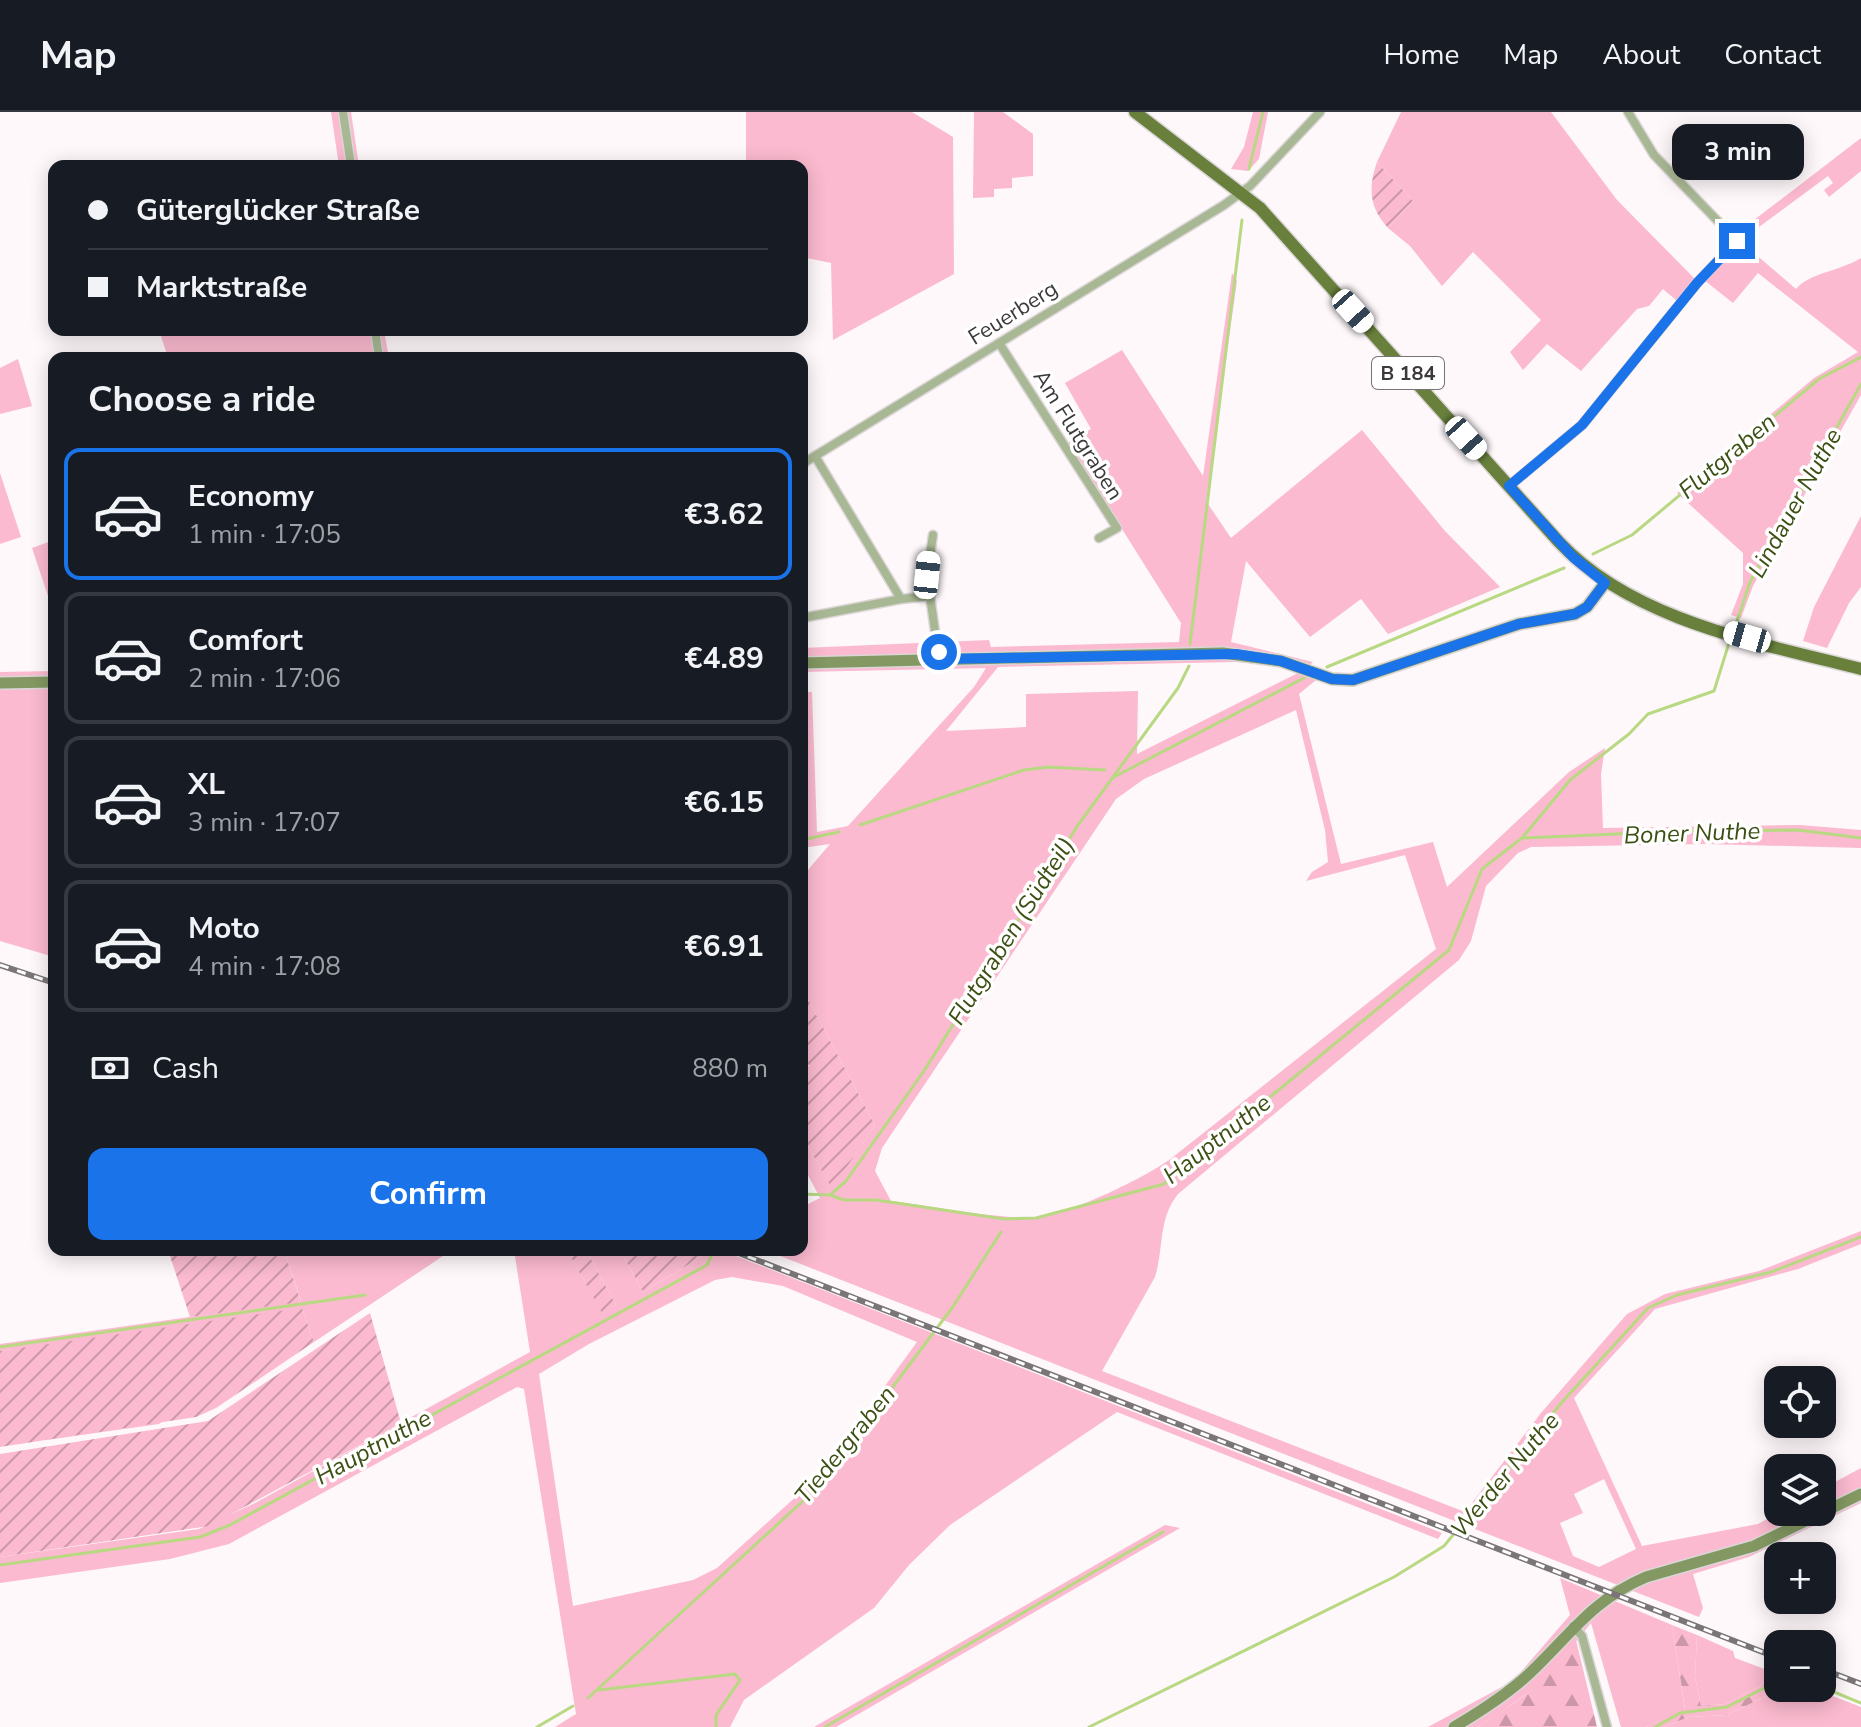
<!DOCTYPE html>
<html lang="en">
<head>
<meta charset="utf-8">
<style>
  body { margin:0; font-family:"Nunito Sans",sans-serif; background:#20242c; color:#f1f3f6; height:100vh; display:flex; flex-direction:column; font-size:30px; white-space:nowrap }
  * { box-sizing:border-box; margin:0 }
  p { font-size:26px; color:#9ea1a6 }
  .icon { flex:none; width:44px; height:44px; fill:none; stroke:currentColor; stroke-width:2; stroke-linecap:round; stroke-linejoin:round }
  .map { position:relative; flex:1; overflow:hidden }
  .details { position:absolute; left:48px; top:240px; width:760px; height:904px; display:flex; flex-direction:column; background:#171b24; border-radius:16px; box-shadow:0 4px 20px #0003 }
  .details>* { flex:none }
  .top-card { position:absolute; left:48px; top:48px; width:760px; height:176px; border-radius:16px; box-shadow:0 4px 20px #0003; display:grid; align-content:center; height:176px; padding:0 40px; background:#171b24 }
  .fabs { position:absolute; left:1764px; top:1254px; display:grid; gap:16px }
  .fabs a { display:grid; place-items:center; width:72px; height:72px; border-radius:16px; background:#171b24; box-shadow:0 4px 20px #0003; font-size:40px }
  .end { position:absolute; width:36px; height:36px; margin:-18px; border:10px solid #1a73e8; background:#fff; box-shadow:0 0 0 4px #fff }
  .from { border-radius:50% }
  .bubble { position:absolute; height:56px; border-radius:16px; background:#171b24; box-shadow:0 4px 20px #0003; font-size:26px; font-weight:700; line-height:56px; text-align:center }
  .car { position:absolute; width:24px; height:48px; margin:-24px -12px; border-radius:10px; box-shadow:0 0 6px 2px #0007; background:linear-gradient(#fff 24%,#345 0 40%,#fff 0 76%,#345 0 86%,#fff 0) }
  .top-card b { display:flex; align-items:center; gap:28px; height:76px; font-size:30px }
  .top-card b+b { border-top:2px solid #363941 }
  .top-card i { width:20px; height:20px; background:#f1f3f6 }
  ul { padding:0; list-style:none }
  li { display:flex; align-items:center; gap:24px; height:132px; margin:0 16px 12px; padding:0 24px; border:4px solid #363941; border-radius:16px }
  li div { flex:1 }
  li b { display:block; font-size:30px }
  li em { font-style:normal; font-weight:700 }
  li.current { border-color:#1a73e8 }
  li>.icon { width:72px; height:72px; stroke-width:1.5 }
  h2 { padding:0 40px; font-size:36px; line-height:96px }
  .pay { display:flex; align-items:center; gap:20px; height:88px; padding:0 40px; font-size:30px }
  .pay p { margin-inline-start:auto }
  .action { display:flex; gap:16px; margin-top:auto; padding:16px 40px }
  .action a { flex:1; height:92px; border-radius:16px; background:#1a73e8; color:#fff; font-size:32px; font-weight:700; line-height:92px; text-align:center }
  header { display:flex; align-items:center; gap:48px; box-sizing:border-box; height:112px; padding:0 40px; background:#171b24; border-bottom:2px solid #363941 }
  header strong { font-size:38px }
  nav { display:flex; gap:44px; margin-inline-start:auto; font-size:28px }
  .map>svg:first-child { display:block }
  .green { fill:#fbbacf; fill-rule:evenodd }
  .forest { fill:url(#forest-firs) }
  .garden { fill:url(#garden-furrows) }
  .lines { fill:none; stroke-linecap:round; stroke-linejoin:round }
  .stream { stroke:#b8d882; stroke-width:3 }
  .street-casing { stroke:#dbd6d7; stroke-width:11 }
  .secondary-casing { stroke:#dbd6d7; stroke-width:14 }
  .primary-casing { stroke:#dbd6d7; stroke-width:15 }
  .street { stroke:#a9b894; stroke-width:8 }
  .secondary { stroke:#839862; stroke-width:11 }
  .primary { stroke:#68803c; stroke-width:12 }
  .rail-casing { stroke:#7a7577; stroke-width:6 }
  .rail { stroke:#fff; stroke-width:3; stroke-dasharray:9; stroke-linecap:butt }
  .route { stroke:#1a73e8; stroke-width:10 }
  .labels { text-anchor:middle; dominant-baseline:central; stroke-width:7; stroke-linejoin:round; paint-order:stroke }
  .shield { fill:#fff; stroke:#777475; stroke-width:2 }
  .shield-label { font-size:20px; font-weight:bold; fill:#3d393a }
  .street-label { font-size:22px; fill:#3d393a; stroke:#fff }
  .water-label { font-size:24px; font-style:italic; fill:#3d5014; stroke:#fff }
</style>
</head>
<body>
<header>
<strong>Map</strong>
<nav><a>Home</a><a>Map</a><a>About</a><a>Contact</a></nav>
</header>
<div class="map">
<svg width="1861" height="1615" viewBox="0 0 1861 1615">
  <defs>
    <pattern id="forest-firs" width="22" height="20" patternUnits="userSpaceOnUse" patternTransform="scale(2)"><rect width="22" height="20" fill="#fbbacf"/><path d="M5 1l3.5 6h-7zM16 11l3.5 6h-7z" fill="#cc98a9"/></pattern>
    <pattern id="garden-furrows" width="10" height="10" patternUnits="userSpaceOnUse" patternTransform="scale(2)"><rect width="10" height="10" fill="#fbbacf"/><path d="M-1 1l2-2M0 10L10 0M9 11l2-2" fill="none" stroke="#cc98a9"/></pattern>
  </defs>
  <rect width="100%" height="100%" fill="#fef8fa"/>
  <g class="green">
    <polygon points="331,0 351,0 359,54 339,54"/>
    <polygon points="746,0 912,0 953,25 954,162 833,228 831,151 802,145 802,54 746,54"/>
    <polygon points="974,0 1003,0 1033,22 1033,64 1012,66 1012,76 994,77 994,85 973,86"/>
    <polygon points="1253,0 1268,0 1259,47 1248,59 1231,57 1244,35"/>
    <path d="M1401 0H1551L1617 88 1695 167 1741 118 1861 26V59L1829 85 1824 78 1833 71 1828 64 1740 129 1796 177C1811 160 1838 160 1861 146V283L1753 474 1741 506 1731 503 1743 472V441L1677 381 1814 266 1858 240 1758 161 1733 191 1704 168 1643 243 1637 237 1677 189 1663 177 1649 194 1637 197 1581 259 1547 232 1523 258 1510 240 1541 208 1473 140 1442 174 1410 134 1388 116 1413 89 1377 50Z"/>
    <path d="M1232 161 1237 169 1206 389 1231 426 1362 318 1445 419 1500 475 1388 522 1361 487 1310 525 1246 449 1231 530 1313 550 1302 560 1316 568 1299 582 1341 752 1433 730 1447 775 1569 660 1605 636 1601 662 1603 716 1800 713 1861 718V736L1706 732 1531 735 1518 741 1486 774 1471 829 1459 848 1178 1082C1158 1107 1164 1136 1155 1165L1102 1259 1465 1400 1541 1301 1627 1202 1665 1182 1759 1159 1861 1119V1132L1798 1157 1655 1197 1574 1286 1642 1434 1758 1412 1780 1400H1822V1377L1861 1356V1391L1749 1445 1693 1462 1703 1496 1699 1505 765 1138H802V1095L820 1086 802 1052V1023L832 1076 875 1013 802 876V765L830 732 802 736V580H812L817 720 848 714 974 575 986 556 802 560V536L989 528 991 535 1179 530 1181 511 1068 331 1091 317 1065 271 1122 238 1203 364ZM1235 550 1270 552 1300 560 1137 642 1138 579 1026 582V615L946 619 998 555ZM1296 598 1325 718 1328 750 1312 760 1306 769 1405 743 1436 837 1173 1045C1147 1065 1070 1102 1038 1105 1000 1108 932 1094 891 1089L875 1059 882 1036 1116 687 1144 667ZM1604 1367 1636 1437 1599 1455 1573 1444 1560 1411 1583 1401 1574 1382Z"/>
    <polygon points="159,218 384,218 389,246 168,246"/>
    <polygon points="18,247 32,294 0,302 0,256"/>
    <polygon points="0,361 21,425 0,432"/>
    <polygon points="1861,404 1861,475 1849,491 1827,536 1803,529 1814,495"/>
    <polygon points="54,428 54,502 32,436"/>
    <polygon points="54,559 54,845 0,829 0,560"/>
    <polygon points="284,1138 452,1138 314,1230 302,1196 159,1312 46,1328 15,1237 0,1239 0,1232 301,1189"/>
    <path d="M514 1138H567L602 1200 616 1193 586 1138H620L643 1180 709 1140 703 1138H721L1442 1421 1438 1427 1117 1300 950 1413 909 1453 874 1496 744 1588 730 1615H555L576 1602 524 1277 517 1275 229 1432 170 1447 0 1471V1445L199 1417 255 1391 530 1240ZM732 1165 783 1174 917 1230 820 1363 717 1456 693 1468 573 1494 539 1262 589 1232 715 1168Z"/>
    <polygon points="1165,1413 1180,1416 836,1615 814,1615"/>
    <polygon points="1560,1466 1672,1513 1685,1598 1646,1615 1621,1615 1591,1511 1545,1568 1499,1602 1477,1615 1428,1615 1513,1569 1570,1503"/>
    <polygon points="1697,1523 1733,1539 1735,1546 1778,1562 1778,1565 1725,1592 1701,1594 1695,1565"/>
    <polygon points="1783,1576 1812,1576 1861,1595 1861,1615 1664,1615 1689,1605 1727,1603"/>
  </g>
  <g class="forest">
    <polygon points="1672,1513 1697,1523 1695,1565 1701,1594 1725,1592 1778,1565 1778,1576 1783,1576 1727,1603 1689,1605 1664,1615 1646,1615 1685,1597"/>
    <path d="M1576 1528 1597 1615H1477C1518 1591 1549 1568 1576 1528Z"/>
  </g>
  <g class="garden">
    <path d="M1377 50 1413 89 1388 116C1369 95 1368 76 1377 50Z"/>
    <polygon points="802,876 875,1013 832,1077 802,1023 802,958 809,954 802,942"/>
    <polygon points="168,1138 284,1138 301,1190 190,1205"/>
    <polygon points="567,1138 586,1138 616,1193 602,1201"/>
    <polygon points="620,1138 703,1138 709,1140 643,1180"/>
    <polygon points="302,1196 314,1230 216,1296 196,1305 0,1335 0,1239"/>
    <polygon points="370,1201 401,1311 209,1414 0,1445 0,1342 208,1309"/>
  </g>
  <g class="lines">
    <g class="stream">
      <polyline points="1249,57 1263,0"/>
      <polyline points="1593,442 1632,423 1819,267 1861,245"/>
      <polyline points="1736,512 1750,470 1861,272"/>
      <polyline points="1190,532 1242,108"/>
      <polyline points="1327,555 1564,456"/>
      <polyline points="1114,665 1304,566"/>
      <polyline points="860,713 1024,658 1048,655 1105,658"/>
      <polyline points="1522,726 1686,719 1798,718 1861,726"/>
      <polyline points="802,728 839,720"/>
      <polyline points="802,1082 830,1083 844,1088 876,1088 1004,1107 1036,1106 1164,1072 1449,838 1482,757 1522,726 1570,668 1629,622 1648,602 1714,579 1729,531"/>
      <polyline points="830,1083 846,1069 924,959 1078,713 1178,576 1189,554"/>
      <polyline points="0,1235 365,1183"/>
      <polyline points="0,1453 200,1425 230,1413 707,1153 714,1138"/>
      <polyline points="1822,1575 1861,1591"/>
      <polyline points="599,1578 735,1562 740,1568 716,1603 716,1615"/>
      <polyline points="588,1586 816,1377 952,1196 1001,1120"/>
      <polyline points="537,1615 573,1594"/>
      <polyline points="825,1615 1163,1420"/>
      <polyline points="1089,1615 1394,1465 1444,1434 1563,1289 1648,1196 1677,1183 1771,1160 1861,1125"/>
      <polyline points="1655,1615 1680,1601 1727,1595 1778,1569"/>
    </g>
    <defs>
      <g id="street">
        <polyline points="343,0 351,54"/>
        <polyline points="375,218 379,246"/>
        <polyline points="999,231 1117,416 1099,426"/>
        <polyline points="815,344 901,487 930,484 939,547"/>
        <polyline points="802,352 1224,93 1250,74 1320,0"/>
        <polyline points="1509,374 1582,313 1697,171 1737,129 1654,43 1628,0"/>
        <polyline points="930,484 927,463 933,423"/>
        <polyline points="802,506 901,487"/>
        <polyline points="1573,1514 1582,1524 1607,1615"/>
      </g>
      <g id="secondary">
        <polyline points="802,551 1223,541 1281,549 1332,567 1353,568 1519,512 1575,502 1587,495 1605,471"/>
        <polyline points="0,571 54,570"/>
        <path d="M1454 1615C1481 1599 1508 1582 1531 1560 1571 1522 1592 1488 1646 1465L1754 1434 1861 1382"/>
      </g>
      <path id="primary" d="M1135 0 1260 96 1559 430C1633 509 1760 531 1861 557"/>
    </defs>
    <use href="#street" class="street-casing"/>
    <use href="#secondary" class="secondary-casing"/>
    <use href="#primary" class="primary-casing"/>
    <use href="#street" class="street"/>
    <use href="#secondary" class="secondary"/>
    <use href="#primary" class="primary"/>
    <defs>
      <g id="rail">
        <polyline points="0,853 54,871"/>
        <polyline points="731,1138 1778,1546"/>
        <polyline points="1822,1557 1861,1572"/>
      </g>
    </defs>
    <use href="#rail" class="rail-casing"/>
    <use href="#rail" class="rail"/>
  </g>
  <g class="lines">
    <polyline class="route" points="939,540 939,547 1236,542 1281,549 1332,567 1353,568 1519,512 1575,502 1587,495 1605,471 1573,445 1509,374 1582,313 1697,171 1737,129"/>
  </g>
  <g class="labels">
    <rect class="shield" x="1372" y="245" width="72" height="32" rx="6"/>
    <g class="shield-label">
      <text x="1408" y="261">B 184</text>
    </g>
    <g class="street-label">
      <text transform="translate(1013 201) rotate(-32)">Feuerberg</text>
      <text transform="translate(1078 323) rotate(58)">Am Flutgraben</text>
    </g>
    <g class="water-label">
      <text transform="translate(1727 344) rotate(-40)">Flutgraben</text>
      <text transform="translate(1795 391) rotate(-61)">Lindauer Nuthe</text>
      <text transform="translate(1692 721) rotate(-2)">Boner Nuthe</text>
      <text transform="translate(1011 819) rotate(-58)">Flutgraben (Südteil)</text>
      <text transform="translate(1217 1027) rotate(-38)">Hauptnuthe</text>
      <text transform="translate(845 1333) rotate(-51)">Tiedergraben</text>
      <text transform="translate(373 1335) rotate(-29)">Hauptnuthe</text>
      <text transform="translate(1505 1363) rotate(-50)">Werder Nuthe</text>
    </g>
  </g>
</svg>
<div class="fabs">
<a><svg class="icon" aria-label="locate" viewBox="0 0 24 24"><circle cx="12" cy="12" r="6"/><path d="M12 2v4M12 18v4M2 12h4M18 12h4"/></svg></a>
<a><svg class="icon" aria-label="layers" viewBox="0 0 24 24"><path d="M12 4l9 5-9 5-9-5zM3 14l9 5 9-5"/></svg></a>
<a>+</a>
<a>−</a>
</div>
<i class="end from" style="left:939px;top:540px"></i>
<i class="end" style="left:1737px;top:129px"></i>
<div class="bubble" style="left:1672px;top:12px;width:132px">3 min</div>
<i class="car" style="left:1353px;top:199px;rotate:138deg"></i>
<i class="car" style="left:1466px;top:326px;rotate:138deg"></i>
<i class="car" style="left:927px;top:463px;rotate:6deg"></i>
<i class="car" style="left:1747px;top:525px;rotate:286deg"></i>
<div class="top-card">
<b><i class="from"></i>Güterglücker Straße</b>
<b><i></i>Marktstraße</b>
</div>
<section class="details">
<h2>Choose a ride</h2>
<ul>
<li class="current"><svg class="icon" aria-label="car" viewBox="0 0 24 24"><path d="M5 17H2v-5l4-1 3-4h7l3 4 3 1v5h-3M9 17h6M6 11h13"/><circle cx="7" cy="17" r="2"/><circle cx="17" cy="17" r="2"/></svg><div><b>Economy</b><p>1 min · 17:05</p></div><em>€3.62</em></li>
<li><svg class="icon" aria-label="car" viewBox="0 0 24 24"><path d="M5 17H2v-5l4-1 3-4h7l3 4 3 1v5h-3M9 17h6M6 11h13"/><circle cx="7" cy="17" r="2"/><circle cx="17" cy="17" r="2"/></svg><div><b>Comfort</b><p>2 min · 17:06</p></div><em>€4.89</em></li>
<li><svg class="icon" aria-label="car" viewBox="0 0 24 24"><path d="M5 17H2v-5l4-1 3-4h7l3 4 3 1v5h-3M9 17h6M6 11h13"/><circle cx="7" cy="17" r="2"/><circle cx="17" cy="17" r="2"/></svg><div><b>XL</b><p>3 min · 17:07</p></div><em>€6.15</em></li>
<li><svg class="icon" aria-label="car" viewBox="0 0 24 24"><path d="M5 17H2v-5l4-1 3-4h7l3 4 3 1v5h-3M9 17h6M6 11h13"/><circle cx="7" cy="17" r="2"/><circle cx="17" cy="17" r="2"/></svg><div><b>Moto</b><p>4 min · 17:08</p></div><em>€6.91</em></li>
</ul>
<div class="pay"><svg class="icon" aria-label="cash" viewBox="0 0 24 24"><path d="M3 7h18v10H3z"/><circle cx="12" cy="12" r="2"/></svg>Cash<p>880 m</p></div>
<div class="action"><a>Confirm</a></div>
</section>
</div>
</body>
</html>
